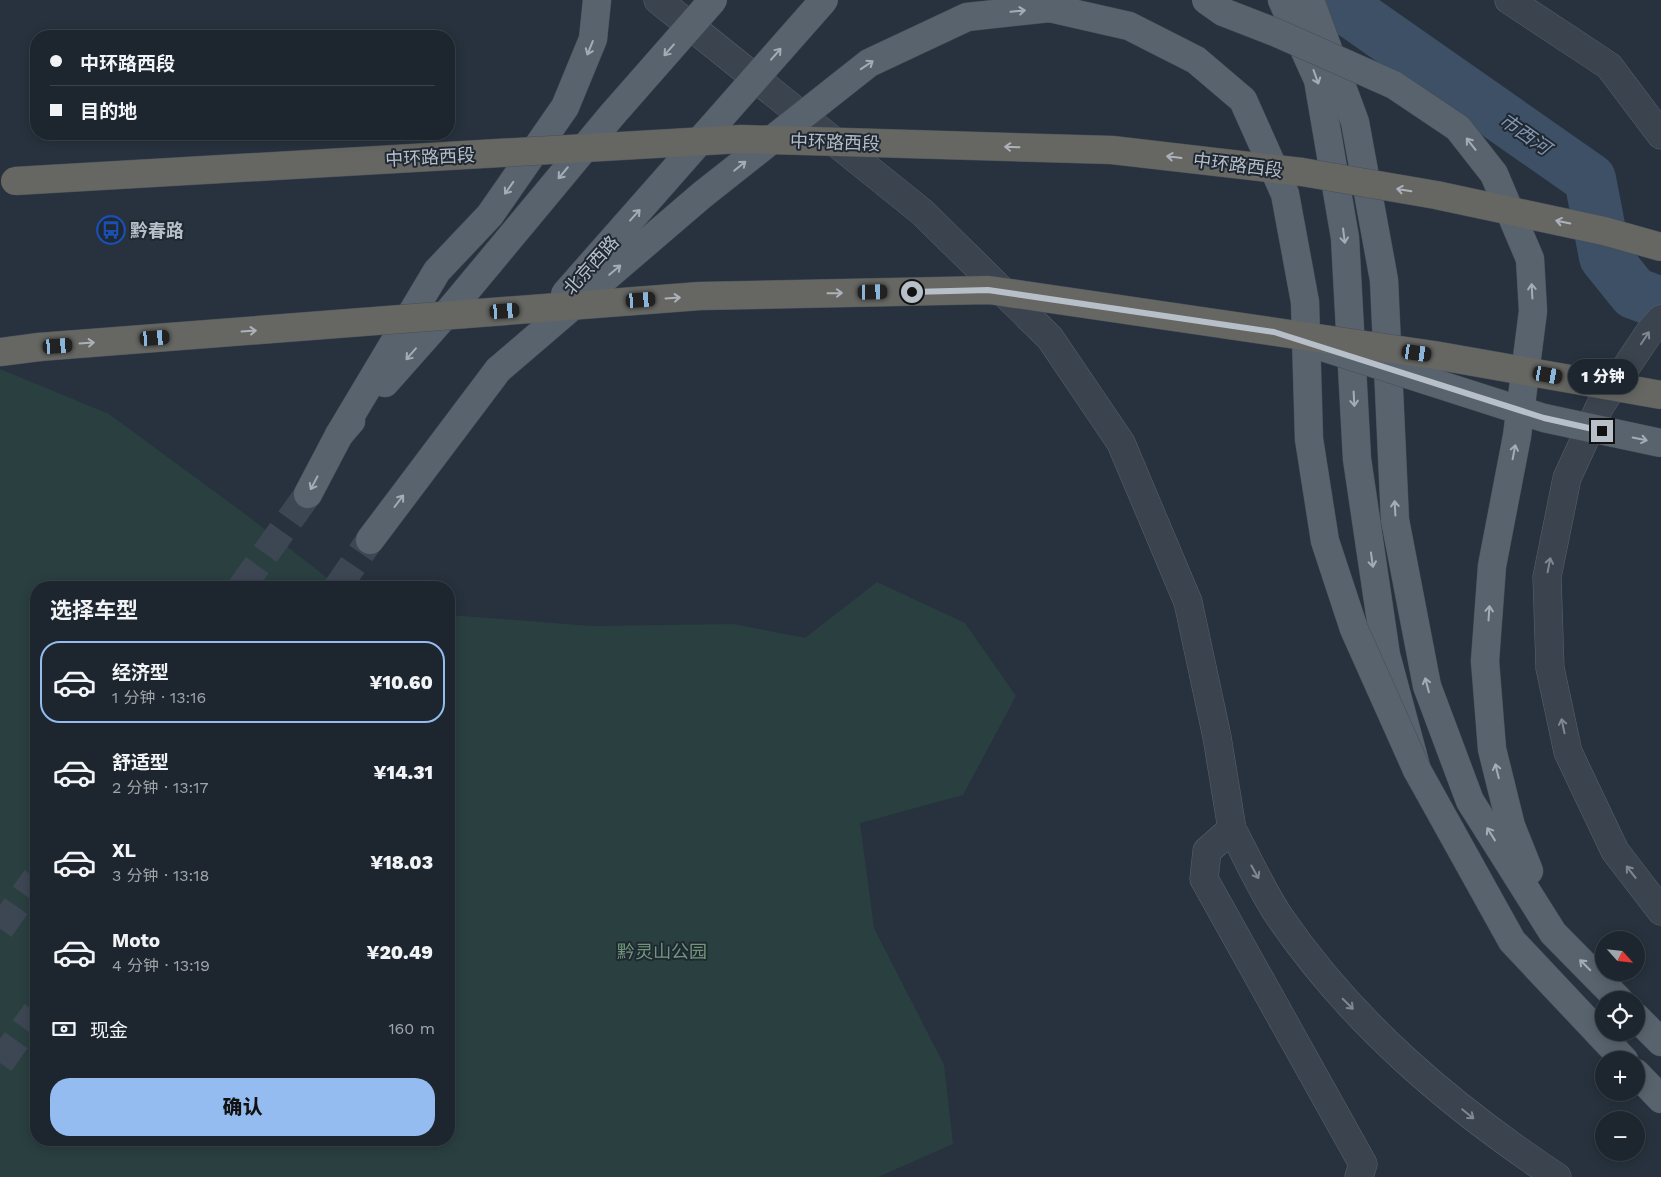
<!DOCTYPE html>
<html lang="zh">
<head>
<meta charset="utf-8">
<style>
  body { margin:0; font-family:"Work Sans","Noto Sans SC",sans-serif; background:#252e36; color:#f1f3f6; height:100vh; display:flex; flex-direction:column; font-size:19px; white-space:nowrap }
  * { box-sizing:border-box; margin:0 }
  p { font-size:16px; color:#a0a5aa }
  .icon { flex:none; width:28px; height:28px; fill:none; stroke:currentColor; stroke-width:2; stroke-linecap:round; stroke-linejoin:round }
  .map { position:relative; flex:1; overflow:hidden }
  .panel { position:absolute; left:30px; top:581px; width:425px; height:565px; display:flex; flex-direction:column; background:#1d262e; border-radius:20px; box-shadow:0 2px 12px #0003,0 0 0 1px #3b434a }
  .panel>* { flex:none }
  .top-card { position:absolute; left:30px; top:30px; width:425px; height:110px; border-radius:20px; box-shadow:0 2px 12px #0003,0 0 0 1px #3b434a; display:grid; align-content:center; height:110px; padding:0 20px; background:#1d262e }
  .needle { width:32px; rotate:117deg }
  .fabs { position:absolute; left:1595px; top:931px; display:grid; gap:10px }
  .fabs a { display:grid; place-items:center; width:50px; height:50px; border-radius:50%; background:#1d262e; box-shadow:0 2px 12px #0003,0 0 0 1px #3b434a; font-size:25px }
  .end { position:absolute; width:22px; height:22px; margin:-11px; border:6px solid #b7bfc9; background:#111; box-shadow:0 0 0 2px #111 }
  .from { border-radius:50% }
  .bubble { position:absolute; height:35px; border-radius:18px; background:#1d262e; box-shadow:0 2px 12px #0003,0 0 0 1px #3b434a; font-size:16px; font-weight:800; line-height:35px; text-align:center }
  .car { position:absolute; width:15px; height:30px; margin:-15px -8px; border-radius:6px; box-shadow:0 0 4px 1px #0007; background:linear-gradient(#222 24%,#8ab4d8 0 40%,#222 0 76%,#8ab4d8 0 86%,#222 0) }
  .top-card b { display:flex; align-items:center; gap:18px; height:48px; font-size:19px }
  .top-card b+b { border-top:1px solid #3b434a }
  .top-card i { width:12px; height:12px; background:#f1f3f6 }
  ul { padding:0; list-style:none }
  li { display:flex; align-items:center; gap:15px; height:82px; margin:0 10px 8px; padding:0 10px; border:2px solid transparent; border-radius:20px }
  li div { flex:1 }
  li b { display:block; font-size:19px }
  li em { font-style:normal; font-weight:800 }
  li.on { border-color:#94bcf1 }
  li>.icon { width:45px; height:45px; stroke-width:1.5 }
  h2 { padding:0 20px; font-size:22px; line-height:60px }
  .pay { display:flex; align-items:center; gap:12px; height:55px; padding:0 20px; font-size:19px }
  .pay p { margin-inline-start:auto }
  .cta { display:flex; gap:10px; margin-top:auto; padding:10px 20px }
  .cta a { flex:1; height:58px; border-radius:20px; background:#94bcf1; color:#111; font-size:20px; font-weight:800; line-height:58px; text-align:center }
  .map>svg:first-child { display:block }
  .green { fill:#2a3f40 }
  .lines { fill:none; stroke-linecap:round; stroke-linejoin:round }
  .river { stroke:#3e5065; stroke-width:52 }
  .primary-tunnel { stroke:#3d4753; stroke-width:28; stroke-dasharray:28 14; stroke-linecap:butt }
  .minor-casing { stroke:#59626c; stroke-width:29 }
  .tertiary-casing { stroke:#59626c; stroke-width:29 }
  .primary-casing { stroke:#444d57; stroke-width:29 }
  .trunk-casing { stroke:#464f59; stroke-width:29 }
  .minor { stroke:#3b444e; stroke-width:28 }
  .tertiary { stroke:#3b444e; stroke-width:28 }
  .primary { stroke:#59636e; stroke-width:28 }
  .trunk { stroke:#666663; stroke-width:28 }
  .primary-bridge-casing { stroke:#444d57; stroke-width:29; stroke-linecap:butt }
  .trunk-bridge-casing { stroke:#464f59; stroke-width:29; stroke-linecap:butt }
  .primary-bridge { stroke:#59636e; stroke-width:28 }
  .trunk-bridge { stroke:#666663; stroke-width:28 }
  .oneway { stroke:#a4adb7 }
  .oneway2 { stroke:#abb2ba }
  .oneway3 { stroke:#7f8892 }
  .route { stroke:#b7bfc9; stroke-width:6 }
  .labels { text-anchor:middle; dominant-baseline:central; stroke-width:4; stroke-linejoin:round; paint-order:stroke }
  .street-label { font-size:18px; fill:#b7bfc9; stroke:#202933 }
  .poi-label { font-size:18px; font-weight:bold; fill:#b7bfc9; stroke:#202933; text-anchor:start }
  .park-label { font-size:18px; fill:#709878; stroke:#202933 }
  .water-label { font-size:19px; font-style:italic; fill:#8196ae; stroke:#202933 }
</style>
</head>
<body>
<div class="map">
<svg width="1661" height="1177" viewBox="0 0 1661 1177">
  <rect width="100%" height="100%" fill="#27323e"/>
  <polygon class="green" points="0,369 109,414 245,514 339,587 36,588 36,1140 449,1140 449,615 592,626 734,624 805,638 877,582 965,623 1016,696 963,795 860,823 874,928 944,1065 953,1144 878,1177 0,1177"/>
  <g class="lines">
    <polyline class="river" points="1334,0 1590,179 1605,257 1634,293 1661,303"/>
    <g class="primary-tunnel">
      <polyline points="241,588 308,494"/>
      <polyline points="337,588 370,540"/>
      <polyline points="0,929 36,878"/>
      <polyline points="0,1063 36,1012"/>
    </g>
    <defs>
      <g id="minor">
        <polyline points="658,0 922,212 1050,338 1121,443 1188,602 1217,737 1232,829 1207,851 1204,879 1363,1164 1359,1177"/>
        <path d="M1232 829C1247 857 1261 889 1279 916 1352 1023 1450 1106 1557 1177"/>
      </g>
      <g id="tertiary">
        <polyline points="1509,0 1609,66 1661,135"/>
        <polyline points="1661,319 1651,330 1600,406 1567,478 1547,577 1550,668 1568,752 1615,851 1661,911"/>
      </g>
      <g id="primary">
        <polyline points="1282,0 1318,80 1345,238 1357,459 1386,655 1417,770 1512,941 1624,1060"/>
        <polyline points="1310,0 1355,122 1384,280 1395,520 1427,686 1470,801 1553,933 1619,1000"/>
        <polyline points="385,383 455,304"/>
        <polyline points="339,435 437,271 490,215 565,107 593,39 597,0"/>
        <polyline points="308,494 339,435 351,421"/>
        <polyline points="370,540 498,370"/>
        <polyline points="1485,661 1492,749 1511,826 1529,871"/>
        <polyline points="1636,1017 1661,1042"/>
        <polyline points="1636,1073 1661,1099"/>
      </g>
      <polyline id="trunk" points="0,352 39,347"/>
    </defs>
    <use href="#minor" class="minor-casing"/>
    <use href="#tertiary" class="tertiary-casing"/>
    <use href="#primary" class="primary-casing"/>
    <use href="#trunk" class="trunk-casing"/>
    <use href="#minor" class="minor"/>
    <use href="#tertiary" class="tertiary"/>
    <use href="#primary" class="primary"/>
    <use href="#trunk" class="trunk"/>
    <defs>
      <g id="primary-bridge">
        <polyline points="1206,0 1223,12 1277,33 1394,85 1458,128 1494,174 1530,259 1533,311 1517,436 1492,566 1485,661"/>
        <polyline points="565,294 824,0"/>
        <polyline points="455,304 612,115 713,0"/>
        <polyline points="1316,345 1544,418 1661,443"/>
        <polyline points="498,370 702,195 869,63 967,17 1050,8 1129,26 1196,60 1243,100 1285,194 1305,302 1309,439 1325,541 1354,629 1417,770"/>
      </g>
      <g id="trunk-bridge">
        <polyline points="15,181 741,139 1112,150 1302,172 1436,195 1604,231 1661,247"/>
        <polyline points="39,347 700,296 989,290 1434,355 1661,395"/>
      </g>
    </defs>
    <use href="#primary-bridge" class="primary-bridge-casing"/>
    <use href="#trunk-bridge" class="trunk-bridge-casing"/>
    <use href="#primary-bridge" class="primary-bridge"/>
    <use href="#trunk-bridge" class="trunk-bridge"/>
  </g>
  <defs><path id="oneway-shaft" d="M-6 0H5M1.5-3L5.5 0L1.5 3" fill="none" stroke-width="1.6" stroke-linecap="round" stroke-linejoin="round" transform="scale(1.25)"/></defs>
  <g class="oneway">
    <use href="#oneway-shaft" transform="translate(1018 11) rotate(-6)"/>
    <use href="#oneway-shaft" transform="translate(590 48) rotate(112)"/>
    <use href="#oneway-shaft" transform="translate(669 50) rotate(131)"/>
    <use href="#oneway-shaft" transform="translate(776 54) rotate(-49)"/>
    <use href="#oneway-shaft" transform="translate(867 65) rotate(-34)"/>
    <use href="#oneway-shaft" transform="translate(1316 77) rotate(70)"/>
    <use href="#oneway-shaft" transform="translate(1471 144) rotate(-128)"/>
    <use href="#oneway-shaft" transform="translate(740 166) rotate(-39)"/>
    <use href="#oneway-shaft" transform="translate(563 173) rotate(130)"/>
    <use href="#oneway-shaft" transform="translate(509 188) rotate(125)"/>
    <use href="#oneway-shaft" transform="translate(635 215) rotate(-48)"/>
    <use href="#oneway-shaft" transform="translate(1344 236) rotate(83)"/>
    <use href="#oneway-shaft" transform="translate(615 270) rotate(-40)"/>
    <use href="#oneway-shaft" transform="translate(1532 291) rotate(-93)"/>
    <use href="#oneway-shaft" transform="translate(411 354) rotate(131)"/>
    <use href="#oneway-shaft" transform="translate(1354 399) rotate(87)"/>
    <use href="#oneway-shaft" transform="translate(1640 439) rotate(12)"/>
    <use href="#oneway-shaft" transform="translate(1514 452) rotate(-79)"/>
    <use href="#oneway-shaft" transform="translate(314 483) rotate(118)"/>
    <use href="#oneway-shaft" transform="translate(399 501) rotate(-53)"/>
    <use href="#oneway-shaft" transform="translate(1395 508) rotate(-93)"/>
    <use href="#oneway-shaft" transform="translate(1372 560) rotate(82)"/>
    <use href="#oneway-shaft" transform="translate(1489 613) rotate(-86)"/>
    <use href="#oneway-shaft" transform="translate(1427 685) rotate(-105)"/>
    <use href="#oneway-shaft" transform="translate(1497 771) rotate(-104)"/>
    <use href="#oneway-shaft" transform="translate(1491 834) rotate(-122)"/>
    <use href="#oneway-shaft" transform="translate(1585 965) rotate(-135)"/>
  </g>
  <g class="oneway2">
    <use href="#oneway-shaft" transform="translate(1012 147) rotate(-178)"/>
    <use href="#oneway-shaft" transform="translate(1174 157) rotate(-173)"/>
    <use href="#oneway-shaft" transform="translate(1404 190) rotate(-170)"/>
    <use href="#oneway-shaft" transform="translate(1563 222) rotate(-168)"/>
    <use href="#oneway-shaft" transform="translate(835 293) rotate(-1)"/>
    <use href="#oneway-shaft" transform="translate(673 298) rotate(-4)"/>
    <use href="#oneway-shaft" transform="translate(249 331) rotate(-4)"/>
    <use href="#oneway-shaft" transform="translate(87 343) rotate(-4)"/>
  </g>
  <g class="oneway3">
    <use href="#oneway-shaft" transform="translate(1645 338) rotate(-56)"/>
    <use href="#oneway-shaft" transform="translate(1549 565) rotate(-79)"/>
    <use href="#oneway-shaft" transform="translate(1563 726) rotate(-102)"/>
    <use href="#oneway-shaft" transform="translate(1255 872) rotate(61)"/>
    <use href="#oneway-shaft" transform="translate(1631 872) rotate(-128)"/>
    <use href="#oneway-shaft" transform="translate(1348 1004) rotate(45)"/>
    <use href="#oneway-shaft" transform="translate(1468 1114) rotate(39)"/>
  </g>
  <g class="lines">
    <polyline class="route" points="912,292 988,290 1274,332 1544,418 1602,431"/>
  </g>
  <defs>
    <symbol id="bus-ring" viewBox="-11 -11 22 22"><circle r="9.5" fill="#202933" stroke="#1a4fb4" stroke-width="1.5"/><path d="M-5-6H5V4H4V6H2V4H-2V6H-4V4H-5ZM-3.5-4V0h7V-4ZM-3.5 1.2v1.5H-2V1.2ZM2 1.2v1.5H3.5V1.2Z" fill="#1a4fb4"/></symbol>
  </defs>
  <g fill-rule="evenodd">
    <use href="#bus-ring" x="95" y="214" width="32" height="32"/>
  </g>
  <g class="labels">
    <g class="street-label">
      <text transform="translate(835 142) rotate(2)">中环路西段</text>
      <text transform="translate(430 157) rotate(-3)">中环路西段</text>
      <text transform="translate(1238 165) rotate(7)">中环路西段</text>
      <text transform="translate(591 265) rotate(-48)">北京西路</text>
    </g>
    <g class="poi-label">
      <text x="130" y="230">黔春路</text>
    </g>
    <g class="park-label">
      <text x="662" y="951">黔灵山公园</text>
    </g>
    <g class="water-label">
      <text transform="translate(1525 134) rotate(35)">市西河</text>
    </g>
  </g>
</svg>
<div class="fabs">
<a><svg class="needle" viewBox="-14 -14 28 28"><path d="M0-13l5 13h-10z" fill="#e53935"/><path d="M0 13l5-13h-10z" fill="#a0a5aa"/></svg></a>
<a><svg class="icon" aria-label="locate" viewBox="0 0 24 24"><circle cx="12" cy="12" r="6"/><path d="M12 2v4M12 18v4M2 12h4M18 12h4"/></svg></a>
<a>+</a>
<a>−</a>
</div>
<i class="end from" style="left:912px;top:292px"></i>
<i class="end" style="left:1602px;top:431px"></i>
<div class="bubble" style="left:1568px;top:359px;width:70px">1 分钟</div>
<i class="car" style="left:873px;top:292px;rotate:89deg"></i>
<i class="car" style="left:641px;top:300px;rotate:86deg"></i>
<i class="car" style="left:505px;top:311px;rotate:86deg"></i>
<i class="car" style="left:155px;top:338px;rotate:86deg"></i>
<i class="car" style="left:58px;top:346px;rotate:86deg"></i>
<i class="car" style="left:1417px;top:353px;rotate:98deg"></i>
<i class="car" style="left:1548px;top:375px;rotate:100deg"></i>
<div class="top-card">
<b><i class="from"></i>中环路西段</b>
<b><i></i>目的地</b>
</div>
<section class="panel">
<h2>选择车型</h2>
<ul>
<li class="on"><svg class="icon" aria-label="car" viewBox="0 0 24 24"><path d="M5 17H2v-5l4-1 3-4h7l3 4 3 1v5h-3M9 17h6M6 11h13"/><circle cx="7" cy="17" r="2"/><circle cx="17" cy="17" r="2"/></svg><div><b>经济型</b><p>1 分钟 · 13:16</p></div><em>¥10.60</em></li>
<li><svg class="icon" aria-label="car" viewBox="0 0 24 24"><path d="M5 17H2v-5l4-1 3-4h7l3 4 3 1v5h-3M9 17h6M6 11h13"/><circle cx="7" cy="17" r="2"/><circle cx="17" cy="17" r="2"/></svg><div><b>舒适型</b><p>2 分钟 · 13:17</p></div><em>¥14.31</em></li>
<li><svg class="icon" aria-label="car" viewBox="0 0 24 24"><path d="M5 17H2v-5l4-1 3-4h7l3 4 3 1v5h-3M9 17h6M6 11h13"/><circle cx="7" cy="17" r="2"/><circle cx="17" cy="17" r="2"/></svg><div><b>XL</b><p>3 分钟 · 13:18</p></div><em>¥18.03</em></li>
<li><svg class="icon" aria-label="car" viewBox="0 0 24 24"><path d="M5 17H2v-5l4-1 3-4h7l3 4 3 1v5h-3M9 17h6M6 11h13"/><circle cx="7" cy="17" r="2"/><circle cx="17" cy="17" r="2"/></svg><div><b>Moto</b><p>4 分钟 · 13:19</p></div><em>¥20.49</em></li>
</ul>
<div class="pay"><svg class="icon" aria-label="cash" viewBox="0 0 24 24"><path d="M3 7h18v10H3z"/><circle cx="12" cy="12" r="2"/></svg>现金<p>160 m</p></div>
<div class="cta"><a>确认</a></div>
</section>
</div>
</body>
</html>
